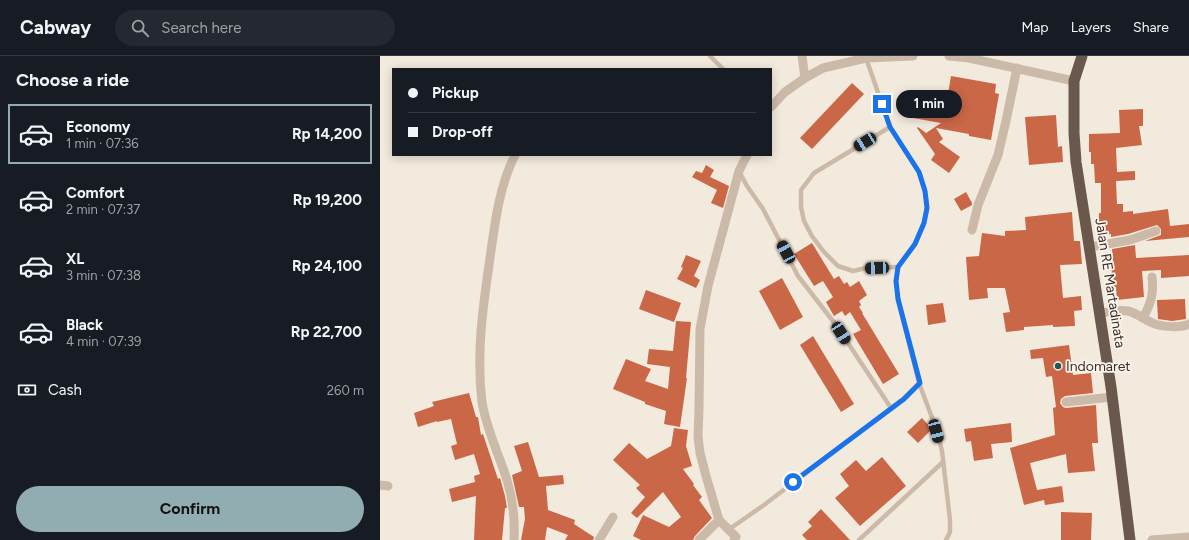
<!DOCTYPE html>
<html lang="en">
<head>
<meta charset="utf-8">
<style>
  body { margin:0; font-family:Figtree,sans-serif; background:#242831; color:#f1f3f6; height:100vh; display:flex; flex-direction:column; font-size:15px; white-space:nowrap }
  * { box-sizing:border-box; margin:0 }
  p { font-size:13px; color:#9ea1a6 }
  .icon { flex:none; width:22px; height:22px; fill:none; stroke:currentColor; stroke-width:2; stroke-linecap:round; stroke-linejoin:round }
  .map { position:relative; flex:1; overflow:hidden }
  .details { display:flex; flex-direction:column; background:#171b24; width:380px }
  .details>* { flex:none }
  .hud { position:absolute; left:12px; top:12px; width:380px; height:88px; border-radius:0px; box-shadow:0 2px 10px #0003; display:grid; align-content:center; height:88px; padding:0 16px; background:#171b24 }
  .end { position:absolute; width:18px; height:18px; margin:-9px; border:5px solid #1a73e8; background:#fff; box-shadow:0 0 0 2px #fff }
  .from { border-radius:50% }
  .bubble { position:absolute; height:28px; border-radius:14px; background:#171b24; box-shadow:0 2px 10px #0003; font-size:13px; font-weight:700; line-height:28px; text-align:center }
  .car { position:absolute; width:12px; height:24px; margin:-12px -6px; border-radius:5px; box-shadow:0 0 3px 1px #0007; background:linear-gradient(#222 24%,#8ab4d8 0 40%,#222 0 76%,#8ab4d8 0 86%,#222 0) }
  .hud b { display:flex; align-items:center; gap:14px; height:38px; font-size:15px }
  .hud b+b { border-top:1px solid #363941 }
  .hud i { width:10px; height:10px; background:#f1f3f6 }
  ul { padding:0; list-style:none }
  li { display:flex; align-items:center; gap:12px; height:60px; margin:0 8px 6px; padding:0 8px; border:2px solid transparent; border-radius:0px }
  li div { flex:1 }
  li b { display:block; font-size:15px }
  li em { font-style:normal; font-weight:700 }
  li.active { border-color:#92adb1 }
  li>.icon { width:36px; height:36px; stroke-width:1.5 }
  h2 { padding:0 16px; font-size:18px; line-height:48px }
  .pay { display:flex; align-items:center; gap:10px; height:44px; padding:0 16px; font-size:15px }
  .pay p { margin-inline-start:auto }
  .primary-button { display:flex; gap:8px; margin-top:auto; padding:8px 16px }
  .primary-button a { flex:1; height:46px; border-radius:24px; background:#92adb1; color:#111; font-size:16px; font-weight:700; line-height:46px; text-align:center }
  header { display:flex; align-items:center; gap:24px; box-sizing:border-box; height:56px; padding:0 20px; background:#171b24; border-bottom:1px solid #363941 }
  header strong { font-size:19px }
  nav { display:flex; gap:22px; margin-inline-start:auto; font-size:14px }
  .search { width:280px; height:36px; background:#242831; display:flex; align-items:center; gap:10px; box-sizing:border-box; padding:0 14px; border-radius:22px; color:#9ea1a6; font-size:15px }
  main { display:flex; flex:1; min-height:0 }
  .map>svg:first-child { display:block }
  .building { fill:#c96747 }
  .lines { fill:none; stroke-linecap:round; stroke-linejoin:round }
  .service { stroke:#ccbaa9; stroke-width:4.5 }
  .minor { stroke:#ccbaa9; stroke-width:9 }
  .trunk { stroke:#6a584d; stroke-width:11 }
  .route { stroke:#1a73e8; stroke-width:5 }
  .poi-dot { fill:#1d585c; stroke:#fbf4eb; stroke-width:1.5 }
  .labels { text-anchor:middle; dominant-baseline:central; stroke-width:3.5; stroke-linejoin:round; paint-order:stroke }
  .street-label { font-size:14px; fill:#392e29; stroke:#fbf4eb }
  .poi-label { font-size:14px; fill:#392e29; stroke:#fbf4eb; text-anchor:start }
</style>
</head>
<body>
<header>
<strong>Cabway</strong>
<div class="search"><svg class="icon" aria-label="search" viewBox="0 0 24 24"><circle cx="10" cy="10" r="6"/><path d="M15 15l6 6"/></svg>Search here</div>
<nav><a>Map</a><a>Layers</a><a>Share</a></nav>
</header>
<main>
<section class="details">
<h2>Choose a ride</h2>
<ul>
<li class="active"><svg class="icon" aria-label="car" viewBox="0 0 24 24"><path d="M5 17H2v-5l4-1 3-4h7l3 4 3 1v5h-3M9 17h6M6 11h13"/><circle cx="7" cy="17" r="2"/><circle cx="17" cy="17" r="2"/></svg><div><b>Economy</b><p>1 min · 07:36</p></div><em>Rp 14,200</em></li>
<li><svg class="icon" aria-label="car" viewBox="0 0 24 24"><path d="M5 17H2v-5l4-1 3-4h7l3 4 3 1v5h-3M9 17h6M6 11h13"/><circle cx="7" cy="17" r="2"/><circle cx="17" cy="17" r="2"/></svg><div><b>Comfort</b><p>2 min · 07:37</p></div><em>Rp 19,200</em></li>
<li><svg class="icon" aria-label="car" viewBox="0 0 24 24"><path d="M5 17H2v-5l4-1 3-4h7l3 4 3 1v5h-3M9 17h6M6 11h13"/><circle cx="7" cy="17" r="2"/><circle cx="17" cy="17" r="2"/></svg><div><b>XL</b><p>3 min · 07:38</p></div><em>Rp 24,100</em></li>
<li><svg class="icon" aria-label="car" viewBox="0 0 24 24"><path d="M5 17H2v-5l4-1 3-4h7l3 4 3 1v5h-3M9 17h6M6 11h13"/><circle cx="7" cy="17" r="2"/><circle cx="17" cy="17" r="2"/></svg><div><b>Black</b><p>4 min · 07:39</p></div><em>Rp 22,700</em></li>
</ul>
<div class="pay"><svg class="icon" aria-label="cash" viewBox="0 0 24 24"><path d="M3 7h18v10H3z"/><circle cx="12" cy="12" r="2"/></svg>Cash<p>260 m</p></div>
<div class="primary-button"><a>Confirm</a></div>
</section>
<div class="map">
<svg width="809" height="484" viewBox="0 0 809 484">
  <rect width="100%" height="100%" fill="#f3eade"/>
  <g class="building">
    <polygon points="571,20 616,28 615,37 619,38 611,84 589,80 589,78 556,72 563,83 559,86 580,101 569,117 551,104 555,98 537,72 538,71 546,77 561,67 533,62 535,50 565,56"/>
    <polygon points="472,27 484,38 432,93 420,82"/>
    <polygon points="763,53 763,70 759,70 762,89 736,92 737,116 755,115 755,124 736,125 737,148 743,148 743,156 753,155 753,158 788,153 790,170 809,168 809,181 765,185 781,179 781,173 777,169 748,178 731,181 731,178 725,179 725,166 719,167 719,157 721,157 721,127 715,127 714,108 711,108 711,96 709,96 709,78 740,77 739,54"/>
    <polygon points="676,59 678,91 682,90 683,106 649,109 645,61"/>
    <polygon points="326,109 334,114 330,121 349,130 343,152 331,147 337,134 312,121 316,115 322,117"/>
    <polygon points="586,136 592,147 592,149 581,155 574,143"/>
    <polygon points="692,156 694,185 700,185 702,208 680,209 683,242 701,240 702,254 694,255 695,270 673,271 673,269 644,271 644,274 626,276 623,257 630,256 625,232 607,232 608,242 589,244 586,201 599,200 602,177 625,180 625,175 646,174 645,161"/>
    <polygon points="432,187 454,223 459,220 464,228 467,226 470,231 479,225 487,239 479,245 481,249 479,251 483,257 482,257 519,318 503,328 473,278 481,274 470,256 465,260 462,255 454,260 446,246 453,241 443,225 434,230 414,198"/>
    <polygon points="755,189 756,202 809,199 809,220 781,222 781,214 762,215 764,241 737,244 736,231 733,231 731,207 733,207 732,193"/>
    <polygon points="306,199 321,205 314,220 320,224 316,232 297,223 303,212 301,211"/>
    <polygon points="402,222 423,261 400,274 379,235"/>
    <polygon points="266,234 301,247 294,266 259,253"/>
    <polygon points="805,243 806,263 792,265 778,263 777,244"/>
    <polygon points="563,247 566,266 548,269 546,249"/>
    <polygon points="296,265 311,266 306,322 307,322 300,371 284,368 286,355 265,348 265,346 233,333 246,303 271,313 265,325 288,333 290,311 267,308 269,293 293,295"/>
    <polygon points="433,280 474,348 461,356 420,289"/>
    <polygon points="689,289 693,319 711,317 713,337 685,340 681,343 680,347 683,351 686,352 716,349 718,387 712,387 715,415 688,417 686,398 650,407 657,434 682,430 684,446 665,449 664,444 644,449 630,392 675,379 673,352 676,351 672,320 666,321 663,302 651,303 650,294"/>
    <polygon points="89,337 96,361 98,361 101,379 103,378 118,423 120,422 125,440 127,452 125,452 122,484 94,484 96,440 72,446 69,433 95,426 94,420 100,418 94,398 75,404 71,390 77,388 71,363 57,366 57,365 38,371 34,357 54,350 52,346"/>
    <polygon points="542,362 552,373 538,387 527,376"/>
    <polygon points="631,367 632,386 611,388 613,402 594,405 591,385 586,386 584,373"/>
    <polygon points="294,372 308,374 306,390 312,410 303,413 314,428 313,429 322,441 319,444 332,462 315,480 313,484 261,484 253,480 263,459 289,471 301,461 283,436 257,462 251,457 265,441 256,432 260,429 233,404 249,387 267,403 291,390"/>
    <polygon points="148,386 159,421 183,419 184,428 166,430 168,454 195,464 194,468 214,481 213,484 185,484 188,479 167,471 165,484 141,484 145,463 144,451 139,451 132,419 142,415 134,390"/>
    <polygon points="502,401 526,430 480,470 455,442 469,430 460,418 476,404 486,415"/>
    <polygon points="441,453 470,484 427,484 422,479 432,470 428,466"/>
    <polygon points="681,456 712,457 711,484 681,484"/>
  </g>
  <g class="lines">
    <g class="service">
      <polyline points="330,0 343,13"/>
      <polyline points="510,71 434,117 421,134 421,151 424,165 432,180 444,196 458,210 473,215 486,212 518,211"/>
      <polyline points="360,117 367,130 383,153 418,220 456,269 511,352 523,343 539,327 518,243 516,225 518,211 535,188 544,167 547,151 545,135 539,116 510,71 486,2"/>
      <polyline points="539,327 557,375 562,395 570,464 570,476 566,484"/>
      <polyline points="348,474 384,449 511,352"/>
      <polyline points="479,484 563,406"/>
    </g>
    <g class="minor">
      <polyline points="422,0 425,22"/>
      <polyline points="569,0 589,2 694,25"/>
      <polyline points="391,51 405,36 425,22 443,12 486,2 533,0"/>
      <polyline points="592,174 598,149 618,99 626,65 637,12"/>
      <polyline points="710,191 750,184 776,175"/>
      <path d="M720 257C729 256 739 253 748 255 758 257 765 265 775 268 784 271 801 272 809 268"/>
      <path d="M763 262C771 247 774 238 772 221"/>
      <polyline points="686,346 732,341"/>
      <polyline points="0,429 8,430"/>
      <path d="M134 484C135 464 133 443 127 424 119 399 106 372 102 346 96 298 103 250 110 202 115 167 119 131 135 99"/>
      <polyline points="219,484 233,461"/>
      <polyline points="319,484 339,464"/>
      <polyline points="354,484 356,481 339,464 326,420 320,397 318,380 319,353 320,273 328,230 359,115 367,99"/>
      <polyline points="772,484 809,481"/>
    </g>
    <polyline class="trunk" points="702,0 694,25 694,77 696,106 731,331 750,484"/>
  </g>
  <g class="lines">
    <polyline class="route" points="413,426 524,343 540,327 518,243 516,225 518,211 535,188 544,167 547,152 545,135 539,116 510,71 502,48"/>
  </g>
  <circle class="poi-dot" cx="678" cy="310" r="4"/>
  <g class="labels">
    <g class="street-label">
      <text transform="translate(730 227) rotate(81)">Jalan RE Martadinata</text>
    </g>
    <g class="poi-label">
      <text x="686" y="310">Indomaret</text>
    </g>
  </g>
</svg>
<i class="end from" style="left:413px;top:426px"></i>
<i class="end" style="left:502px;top:48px"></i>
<div class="bubble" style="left:516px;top:34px;width:66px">1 min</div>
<i class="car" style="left:485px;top:86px;rotate:239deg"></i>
<i class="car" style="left:406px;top:196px;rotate:332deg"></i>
<i class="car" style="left:497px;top:212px;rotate:268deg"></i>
<i class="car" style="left:461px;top:277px;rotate:147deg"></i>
<i class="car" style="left:556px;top:375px;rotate:165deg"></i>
<div class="hud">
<b><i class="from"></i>Pickup</b>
<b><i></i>Drop-off</b>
</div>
</div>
</main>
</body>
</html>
